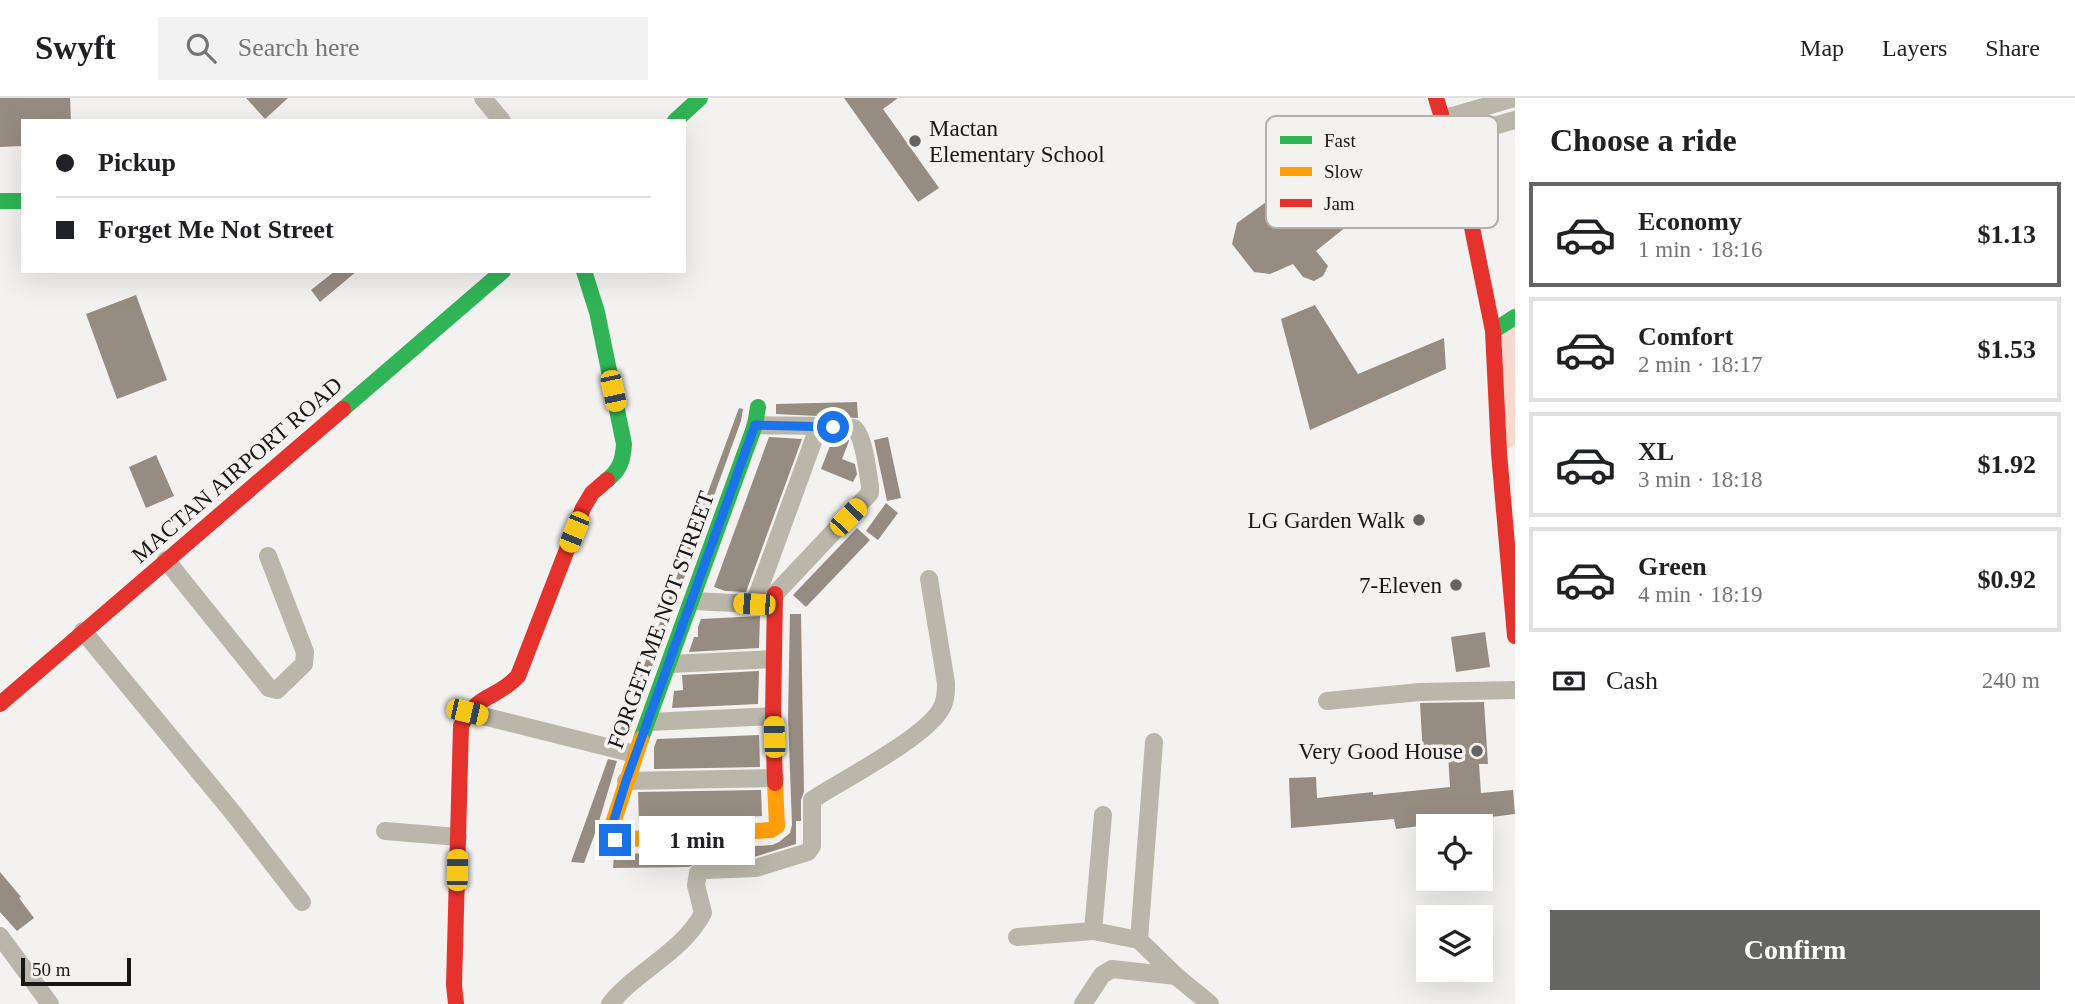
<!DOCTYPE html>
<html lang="en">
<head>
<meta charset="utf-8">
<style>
  body { margin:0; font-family:Georgia,serif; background:#f2f2f2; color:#202124; height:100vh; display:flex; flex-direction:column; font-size:26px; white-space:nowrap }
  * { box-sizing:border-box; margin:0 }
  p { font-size:23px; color:#757577 }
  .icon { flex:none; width:38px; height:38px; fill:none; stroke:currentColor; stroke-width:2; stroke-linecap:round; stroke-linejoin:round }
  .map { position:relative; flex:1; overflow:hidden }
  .side { display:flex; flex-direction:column; background:#fff; width:560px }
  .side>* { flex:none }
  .guide { position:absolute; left:21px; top:21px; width:665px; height:154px; border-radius:0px; box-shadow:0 7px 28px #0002; display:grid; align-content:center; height:154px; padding:0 35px; background:#fff }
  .fabs { position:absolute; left:1416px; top:716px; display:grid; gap:14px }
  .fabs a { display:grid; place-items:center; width:77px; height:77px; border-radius:0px; background:#fff; box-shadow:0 7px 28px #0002; font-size:35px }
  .scale { position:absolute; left:21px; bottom:18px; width:110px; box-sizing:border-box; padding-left:7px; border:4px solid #171716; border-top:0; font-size:19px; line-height:24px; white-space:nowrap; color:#171716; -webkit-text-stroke:5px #f4f2ef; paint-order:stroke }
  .end { position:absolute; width:32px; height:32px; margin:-16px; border:9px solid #1a73e8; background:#fff; box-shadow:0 0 0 4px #fff }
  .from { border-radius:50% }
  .bubble { position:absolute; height:49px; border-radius:0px; background:#fff; box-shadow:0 7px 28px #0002; font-size:23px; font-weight:700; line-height:49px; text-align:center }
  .car { position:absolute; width:21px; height:42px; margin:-21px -10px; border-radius:9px; box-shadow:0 0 5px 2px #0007; background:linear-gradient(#f5c518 24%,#345 0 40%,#f5c518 0 76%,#345 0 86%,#f5c518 0) }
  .guide b { display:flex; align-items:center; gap:24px; height:66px; font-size:26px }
  .guide b+b { border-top:2px solid #e0e0e0 }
  .guide i { width:18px; height:18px; background:#202124 }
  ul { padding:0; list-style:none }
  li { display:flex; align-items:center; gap:21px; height:105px; margin:0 14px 10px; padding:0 21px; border:4px solid #e0e0e0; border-radius:0px }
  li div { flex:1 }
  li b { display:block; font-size:26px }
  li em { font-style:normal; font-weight:700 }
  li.selected { border-color:#646462 }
  li>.icon { width:63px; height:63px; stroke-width:1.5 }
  h2 { padding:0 35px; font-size:32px; line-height:84px }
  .pay { display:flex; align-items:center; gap:18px; height:77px; padding:0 35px; font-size:26px }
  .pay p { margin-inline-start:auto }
  .button { display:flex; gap:14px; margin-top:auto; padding:14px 35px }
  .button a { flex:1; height:80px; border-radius:0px; background:#646462; color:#fff; font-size:28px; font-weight:700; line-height:80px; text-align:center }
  header { display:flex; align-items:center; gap:42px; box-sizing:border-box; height:98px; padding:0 35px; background:#fff; border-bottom:2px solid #e0e0e0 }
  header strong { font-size:33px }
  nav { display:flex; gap:38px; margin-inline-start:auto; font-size:24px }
  .search { width:490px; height:63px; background:#f2f2f2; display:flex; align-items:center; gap:18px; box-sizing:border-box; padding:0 24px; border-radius:0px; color:#757577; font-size:26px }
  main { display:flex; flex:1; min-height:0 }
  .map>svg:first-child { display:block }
  .green { fill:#f8d9cd }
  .building { fill:#978c81 }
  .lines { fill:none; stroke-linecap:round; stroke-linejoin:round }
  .street { stroke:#bab6a9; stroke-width:18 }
  .fast { stroke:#30b455; stroke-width:16 }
  .slow { stroke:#ff9f0a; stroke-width:16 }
  .jam { stroke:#e5322d; stroke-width:16 }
  .route { stroke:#1a73e8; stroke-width:9 }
  .poi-dot { fill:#646462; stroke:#f4f2ef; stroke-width:2.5 }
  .labels { text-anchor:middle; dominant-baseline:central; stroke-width:7; stroke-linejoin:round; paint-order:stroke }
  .poi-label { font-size:23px; fill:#171716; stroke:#f4f2ef; text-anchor:end }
  .street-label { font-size:23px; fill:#171716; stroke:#f4f2ef }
  .key { fill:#f4f2ef; stroke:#b2b0ae; stroke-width:2 }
  .key-label { font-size:19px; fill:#171716 }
</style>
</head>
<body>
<header>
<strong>Swyft</strong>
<div class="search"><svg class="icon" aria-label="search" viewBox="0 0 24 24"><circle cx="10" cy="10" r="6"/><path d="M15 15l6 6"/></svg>Search here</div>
<nav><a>Map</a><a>Layers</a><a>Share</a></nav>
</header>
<main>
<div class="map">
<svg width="1515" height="906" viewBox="0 0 1515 906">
  <rect width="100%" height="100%" fill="#f3f2f0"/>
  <polygon class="green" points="1515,220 1515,347 1499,355 1493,233"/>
  <g class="building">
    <polygon points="0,0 70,0 71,23 23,23 23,48 0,49"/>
    <polygon points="246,0 288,0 265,21"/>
    <polygon points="844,0 898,0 883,11 939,90 918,104"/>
    <polygon points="1328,69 1341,77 1351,89 1355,107 1352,124 1316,153 1328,168 1323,178 1314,183 1303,179 1293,166 1270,176 1254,174 1232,146 1237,125 1309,73"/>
    <polygon points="335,173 357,173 320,204 311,192"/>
    <polygon points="136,197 167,282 117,301 86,216"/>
    <polygon points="1315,207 1358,276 1444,240 1446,271 1310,332 1281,221"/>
    <polygon points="857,304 858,320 776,316 776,306"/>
    <polygon points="739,310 743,311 741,323 626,640 618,638"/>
    <polygon points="769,339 802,341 746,494 725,493 714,489"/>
    <polygon points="888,339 901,400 887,403 874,342"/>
    <polygon points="833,340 848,340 849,343 842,361 855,366 857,376 853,384 821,371"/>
    <polygon points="156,357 174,398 146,410 129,369"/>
    <polygon points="886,405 898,415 878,442 866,433"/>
    <polygon points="857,430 870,442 806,509 793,497"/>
    <polygon points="790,516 801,516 804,694 801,702 801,723 796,723 796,746 754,759 704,761 689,769 613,770 614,757 772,747 779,744 790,735 792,727 788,618"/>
    <polygon points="760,518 759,550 689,554 694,539 698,539 698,529 701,521"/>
    <polygon points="1485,534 1490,569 1456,574 1451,539"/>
    <polygon points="759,573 758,606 672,610 674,593 683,592 682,577"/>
    <polygon points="1484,604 1488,666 1479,666 1481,695 1513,692 1515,716 1396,731 1394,721 1291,730 1289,680 1316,679 1317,700 1373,694 1373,697 1450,689 1448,657 1423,659 1420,605"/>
    <polygon points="759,637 760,669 654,671 654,650 657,641"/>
    <polygon points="608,661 617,663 597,730 584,765 571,764"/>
    <polygon points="761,692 762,718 639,726 638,694"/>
    <polygon points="0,774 21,799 19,800 34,820 17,833 0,814"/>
  </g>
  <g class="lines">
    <g class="street">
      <polyline points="483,0 502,23"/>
      <polyline points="1442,21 1515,0"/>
      <polyline points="1448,41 1515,22"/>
      <polyline points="166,462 269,590 277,592 304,566 305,554 268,458"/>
      <path d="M693 503 754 506 775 496 870 395V388C868 376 864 338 854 330 850 327 768 328 755 327"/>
      <polyline points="754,506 818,330"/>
      <polyline points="83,533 234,716 302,804"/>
      <polyline points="671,566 773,561"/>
      <polyline points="1327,603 1420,594 1515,592"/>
      <polyline points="467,614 635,656"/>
      <polyline points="649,624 773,618"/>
      <polyline points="626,683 775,680"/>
      <polyline points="1103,717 1093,833 1139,842 1176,878 1210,906"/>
      <polyline points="385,733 458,739"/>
      <polyline points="0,838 50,906"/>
      <polyline points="1017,839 1093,833"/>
      <polyline points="1139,842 1154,644"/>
      <path d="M610 906C637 872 683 854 703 815L696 787 698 775 705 772 756 770 808 754 812 748V702C842 682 925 640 941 611 946 603 946 594 946 585L929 481"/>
      <polyline points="1083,906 1102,877 1112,871 1176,878"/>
    </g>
    <g class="fast">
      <polyline points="675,23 700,0"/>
      <polyline points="0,103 23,103"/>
      <path d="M584 173 597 214 624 346C623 362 620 372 607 382"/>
      <polyline points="1493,233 1515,219"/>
      <polyline points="343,311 503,173"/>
      <polyline points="641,641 755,327 758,309"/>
    </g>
    <polyline class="slow" points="641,641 612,728 615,742 771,732 777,728 775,685"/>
    <g class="jam">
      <polyline points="1436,0 1465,95 1493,233 1499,355 1515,538"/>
      <polyline points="775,496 773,618 775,685"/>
      <polyline points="0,606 343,311"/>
      <path d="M456 906 454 887 461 628C478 594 496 602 518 578L583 410 592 395 607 382"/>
    </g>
  </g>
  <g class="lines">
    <polyline class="route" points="615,742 612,736 612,728 626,683 755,327 833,329"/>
  </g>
  <g class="poi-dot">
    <circle cx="915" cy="43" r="7"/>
    <circle cx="1419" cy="422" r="7"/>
    <circle cx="1456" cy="487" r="7"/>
    <circle cx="1477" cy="653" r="7"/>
  </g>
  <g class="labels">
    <g class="poi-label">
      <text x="929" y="30" text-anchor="start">Mactan<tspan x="929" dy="26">Elementary School</tspan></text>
      <text x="1405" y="422">LG Garden Walk</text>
      <text x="1442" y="487">7-Eleven</text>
      <text x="1463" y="653">Very Good House</text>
    </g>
    <g class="street-label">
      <text transform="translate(237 372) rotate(-41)">MACTAN AIRPORT ROAD</text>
      <text transform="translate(661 522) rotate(-70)">FORGET ME NOT STREET</text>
    </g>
  </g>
  <rect x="1266" y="18" width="232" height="112" rx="10" class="key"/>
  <rect x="1280" y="38" width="32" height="8" fill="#30b455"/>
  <rect x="1280" y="69" width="32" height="9" fill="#ff9f0a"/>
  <rect x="1280" y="101" width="32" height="8" fill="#e5322d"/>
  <g class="key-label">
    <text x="1324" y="49">Fast</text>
    <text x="1324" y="80">Slow</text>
    <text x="1324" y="112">Jam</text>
  </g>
</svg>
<div class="fabs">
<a><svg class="icon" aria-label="locate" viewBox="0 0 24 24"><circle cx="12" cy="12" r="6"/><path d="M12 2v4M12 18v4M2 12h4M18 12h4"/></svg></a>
<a><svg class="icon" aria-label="layers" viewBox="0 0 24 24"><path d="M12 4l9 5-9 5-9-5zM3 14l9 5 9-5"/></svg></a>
</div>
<div class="scale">50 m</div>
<i class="end from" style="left:833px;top:329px"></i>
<i class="end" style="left:615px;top:742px"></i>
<div class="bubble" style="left:639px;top:718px;width:116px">1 min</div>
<i class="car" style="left:613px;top:293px;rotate:168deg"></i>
<i class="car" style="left:848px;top:419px;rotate:44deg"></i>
<i class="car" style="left:574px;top:434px;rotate:202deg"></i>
<i class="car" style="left:754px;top:506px;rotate:273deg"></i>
<i class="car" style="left:467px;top:614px;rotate:103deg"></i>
<i class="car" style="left:774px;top:639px;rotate:358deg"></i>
<i class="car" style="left:457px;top:772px;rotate:1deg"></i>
<div class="guide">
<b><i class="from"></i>Pickup</b>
<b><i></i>Forget Me Not Street</b>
</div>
</div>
<section class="side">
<h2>Choose a ride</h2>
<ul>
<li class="selected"><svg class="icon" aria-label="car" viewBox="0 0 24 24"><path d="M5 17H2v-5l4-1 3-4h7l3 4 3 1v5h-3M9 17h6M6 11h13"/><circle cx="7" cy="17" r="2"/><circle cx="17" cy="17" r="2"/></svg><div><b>Economy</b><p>1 min · 18:16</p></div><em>$1.13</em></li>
<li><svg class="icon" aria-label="car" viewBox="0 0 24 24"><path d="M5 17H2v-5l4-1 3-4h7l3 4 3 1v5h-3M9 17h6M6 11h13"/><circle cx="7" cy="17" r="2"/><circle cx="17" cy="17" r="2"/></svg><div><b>Comfort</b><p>2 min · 18:17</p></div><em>$1.53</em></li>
<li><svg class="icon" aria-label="car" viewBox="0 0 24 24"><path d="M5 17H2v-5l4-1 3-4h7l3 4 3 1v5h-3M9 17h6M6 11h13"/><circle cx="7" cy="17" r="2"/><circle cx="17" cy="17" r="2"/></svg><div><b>XL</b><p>3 min · 18:18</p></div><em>$1.92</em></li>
<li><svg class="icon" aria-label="car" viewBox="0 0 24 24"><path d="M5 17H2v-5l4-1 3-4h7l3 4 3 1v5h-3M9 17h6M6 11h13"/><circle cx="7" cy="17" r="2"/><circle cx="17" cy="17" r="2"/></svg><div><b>Green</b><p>4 min · 18:19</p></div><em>$0.92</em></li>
</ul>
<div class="pay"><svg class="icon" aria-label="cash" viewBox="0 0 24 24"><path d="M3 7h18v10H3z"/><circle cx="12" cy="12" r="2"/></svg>Cash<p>240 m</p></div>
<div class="button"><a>Confirm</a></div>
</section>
</main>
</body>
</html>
